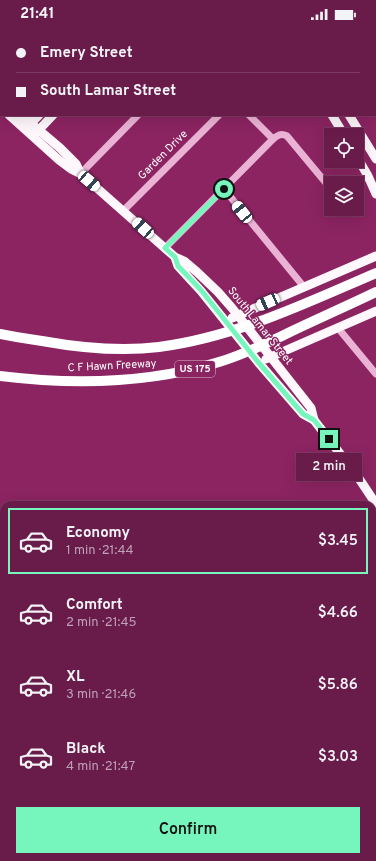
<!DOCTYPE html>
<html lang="en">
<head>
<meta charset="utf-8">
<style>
  body { margin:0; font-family:Overpass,sans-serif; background:#712854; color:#f1f3f6; height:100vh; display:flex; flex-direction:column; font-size:15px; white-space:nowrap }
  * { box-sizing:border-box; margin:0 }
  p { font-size:13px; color:#bda1b5 }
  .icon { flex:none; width:22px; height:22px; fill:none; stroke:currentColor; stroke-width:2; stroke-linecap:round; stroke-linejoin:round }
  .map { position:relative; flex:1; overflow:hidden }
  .drawer { position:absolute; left:0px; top:473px; width:376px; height:360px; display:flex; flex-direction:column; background:#691b4a; border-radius:12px 12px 0 0; box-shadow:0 4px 16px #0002,0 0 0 1px #7c3962 }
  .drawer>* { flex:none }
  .guide { position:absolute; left:0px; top:0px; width:376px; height:88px; box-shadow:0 4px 16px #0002,0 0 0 1px #7c3962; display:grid; align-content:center; height:88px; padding:0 16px; background:#691b4a }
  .buttons { position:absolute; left:324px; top:100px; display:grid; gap:8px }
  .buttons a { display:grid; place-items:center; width:40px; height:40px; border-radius:0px; background:#691b4a; box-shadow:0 4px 16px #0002,0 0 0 1px #7c3962; font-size:20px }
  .end { position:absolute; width:18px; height:18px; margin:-9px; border:5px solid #76f5bc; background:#111; box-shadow:0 0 0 2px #111 }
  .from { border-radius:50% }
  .bubble { position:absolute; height:28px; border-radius:0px; background:#691b4a; box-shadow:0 4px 16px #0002,0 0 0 1px #7c3962; font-size:13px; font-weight:600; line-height:28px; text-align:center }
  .car { position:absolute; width:12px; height:24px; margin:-12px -6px; border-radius:5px; box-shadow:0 0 3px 1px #0007; background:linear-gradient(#fff 24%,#345 0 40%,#fff 0 76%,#345 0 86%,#fff 0) }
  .guide b { display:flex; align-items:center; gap:14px; height:38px; font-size:15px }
  .guide b+b { border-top:1px solid #7c3962 }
  .guide i { width:10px; height:10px; background:#f1f3f6 }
  ul { padding:7px 0 0; list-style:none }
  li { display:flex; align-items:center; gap:12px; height:66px; margin:0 8px 6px; padding:0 8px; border:2px solid transparent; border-radius:0px }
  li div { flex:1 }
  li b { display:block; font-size:15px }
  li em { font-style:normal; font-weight:600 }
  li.active { border-color:#76f5bc }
  li>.icon { width:36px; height:36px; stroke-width:1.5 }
  .action { display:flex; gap:8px; margin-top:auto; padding:8px 16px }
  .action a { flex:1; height:46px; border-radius:0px; background:#76f5bc; color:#111; font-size:16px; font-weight:600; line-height:46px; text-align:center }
  .status { display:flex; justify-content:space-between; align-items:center; height:28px; padding:0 20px; background:#691b4a; direction:ltr }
  .status svg { height:11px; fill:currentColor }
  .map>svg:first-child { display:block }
  .green { fill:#aa3c7f }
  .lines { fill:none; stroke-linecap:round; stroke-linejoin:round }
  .minor { stroke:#eab3d5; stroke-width:7 }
  .major { stroke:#fef7fb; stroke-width:9 }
  .rail-casing { stroke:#fff; stroke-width:3 }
  .rail { stroke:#8c2462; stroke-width:1.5; stroke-dasharray:4.5; stroke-linecap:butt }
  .highway-bridge { stroke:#fff; stroke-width:10 }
  .route { stroke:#76f5bc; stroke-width:5 }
  .labels { text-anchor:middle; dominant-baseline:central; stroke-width:3; stroke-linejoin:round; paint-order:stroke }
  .shield { fill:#8c2462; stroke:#dcbdd0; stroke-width:1 }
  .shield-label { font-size:10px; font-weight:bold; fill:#fff }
  .street-label { font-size:11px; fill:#fff; stroke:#8c2462 }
</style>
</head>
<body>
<div class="status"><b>21:41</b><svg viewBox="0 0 49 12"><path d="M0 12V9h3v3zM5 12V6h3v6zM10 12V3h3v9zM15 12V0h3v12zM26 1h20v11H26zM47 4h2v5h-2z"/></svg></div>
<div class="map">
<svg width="376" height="833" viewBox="0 0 376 833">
  <rect width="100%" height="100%" fill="#8c2462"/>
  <polygon class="green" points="0,495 4,500 4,829 304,829 305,833 0,833"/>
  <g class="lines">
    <g class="minor">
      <polyline points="161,0 162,1"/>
      <polyline points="5,1 6,0"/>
      <polyline points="224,1 225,0"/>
      <polyline points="344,1 345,0"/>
      <polyline points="0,6 1,5"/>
      <polyline points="249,87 273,111"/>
      <polyline points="81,146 87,139 138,87"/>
      <polyline points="355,155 368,148"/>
      <polyline points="224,161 304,259"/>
      <polyline points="350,181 352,182 359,182"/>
      <polyline points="123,183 219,87"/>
      <path d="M165 220 273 111C278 107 281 105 287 108L331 161"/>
      <polyline points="338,300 376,346"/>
    </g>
    <g class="major">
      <polyline points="273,0 274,1"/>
      <polyline points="291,0 291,1"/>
      <polyline points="123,1 124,0"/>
      <polyline points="137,1 138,0"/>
      <polyline points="0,69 1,70"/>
      <polyline points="0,80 1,80"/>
      <polyline points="9,87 59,132 71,141 81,146 175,229 184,233 197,244 218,264 232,280 311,380 314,392 303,386 258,334 201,263 178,238 175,229"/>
      <polyline points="21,87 60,120 76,136 81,146"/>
      <polyline points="332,87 344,107"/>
      <polyline points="349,87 376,131"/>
      <polyline points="27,99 39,87"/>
      <polyline points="35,106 53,87"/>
      <polyline points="357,129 368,148 376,166"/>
      <polyline points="232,290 376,228"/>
      <polyline points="266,331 376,283"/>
      <polyline points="314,392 358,449 376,476"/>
    </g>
    <defs>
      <g id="rail">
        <polyline points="0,540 4,544"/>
        <polyline points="259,829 263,833"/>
        <polyline points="267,829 273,833"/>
      </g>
    </defs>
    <use href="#rail" class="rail-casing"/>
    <use href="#rail" class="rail"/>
    <g class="highway-bridge">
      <path d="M0 306C14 309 28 311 42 313 81 320 120 324 159 319 236 309 306 275 376 245"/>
      <path d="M0 348C73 357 148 356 219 334 243 327 265 316 288 305 317 291 347 278 376 264"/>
    </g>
  </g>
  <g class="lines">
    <polyline class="route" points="224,161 165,220 175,229 178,238 201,262 258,334 303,386 314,392 329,411"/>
  </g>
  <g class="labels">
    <rect class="shield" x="175" y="333" width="40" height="16" rx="3"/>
    <g class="shield-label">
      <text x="195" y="341">US 175</text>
    </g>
    <g class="street-label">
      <text transform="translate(163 127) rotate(-45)">Garden Drive</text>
      <text transform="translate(260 298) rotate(51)">South Lamar Street</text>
      <text transform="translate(112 338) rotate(-3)">C F Hawn Freeway</text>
    </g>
  </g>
</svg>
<div class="buttons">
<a><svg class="icon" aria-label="locate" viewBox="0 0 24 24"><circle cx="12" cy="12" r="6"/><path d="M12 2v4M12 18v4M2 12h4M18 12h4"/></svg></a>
<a><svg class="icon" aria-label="layers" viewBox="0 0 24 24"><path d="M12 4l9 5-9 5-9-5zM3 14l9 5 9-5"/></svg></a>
</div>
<i class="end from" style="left:224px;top:161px"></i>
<i class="end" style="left:329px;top:411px"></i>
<div class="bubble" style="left:296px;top:425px;width:66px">2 min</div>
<i class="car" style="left:89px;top:153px;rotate:131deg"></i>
<i class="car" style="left:242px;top:184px;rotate:321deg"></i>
<i class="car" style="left:143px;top:200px;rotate:312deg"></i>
<i class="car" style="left:268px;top:274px;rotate:246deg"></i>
<div class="guide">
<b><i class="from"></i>Emery Street</b>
<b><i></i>South Lamar Street</b>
</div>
<section class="drawer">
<ul>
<li class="active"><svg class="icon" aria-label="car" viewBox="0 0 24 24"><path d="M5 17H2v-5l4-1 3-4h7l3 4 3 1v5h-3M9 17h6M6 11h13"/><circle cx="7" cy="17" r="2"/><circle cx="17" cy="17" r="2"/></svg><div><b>Economy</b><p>1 min · 21:44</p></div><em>$3.45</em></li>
<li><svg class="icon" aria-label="car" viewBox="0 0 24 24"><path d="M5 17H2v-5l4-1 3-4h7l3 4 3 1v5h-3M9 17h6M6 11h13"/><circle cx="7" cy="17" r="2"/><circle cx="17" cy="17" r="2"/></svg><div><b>Comfort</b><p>2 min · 21:45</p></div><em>$4.66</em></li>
<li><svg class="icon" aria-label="car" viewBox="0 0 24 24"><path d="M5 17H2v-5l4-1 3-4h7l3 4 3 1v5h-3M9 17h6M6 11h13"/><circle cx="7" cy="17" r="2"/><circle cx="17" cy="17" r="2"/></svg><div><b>XL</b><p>3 min · 21:46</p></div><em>$5.86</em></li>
<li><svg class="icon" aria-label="car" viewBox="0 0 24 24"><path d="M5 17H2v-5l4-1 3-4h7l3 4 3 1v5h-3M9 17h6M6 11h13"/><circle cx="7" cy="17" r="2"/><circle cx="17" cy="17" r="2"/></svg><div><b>Black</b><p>4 min · 21:47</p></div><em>$3.03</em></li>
</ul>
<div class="action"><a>Confirm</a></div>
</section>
</div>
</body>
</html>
